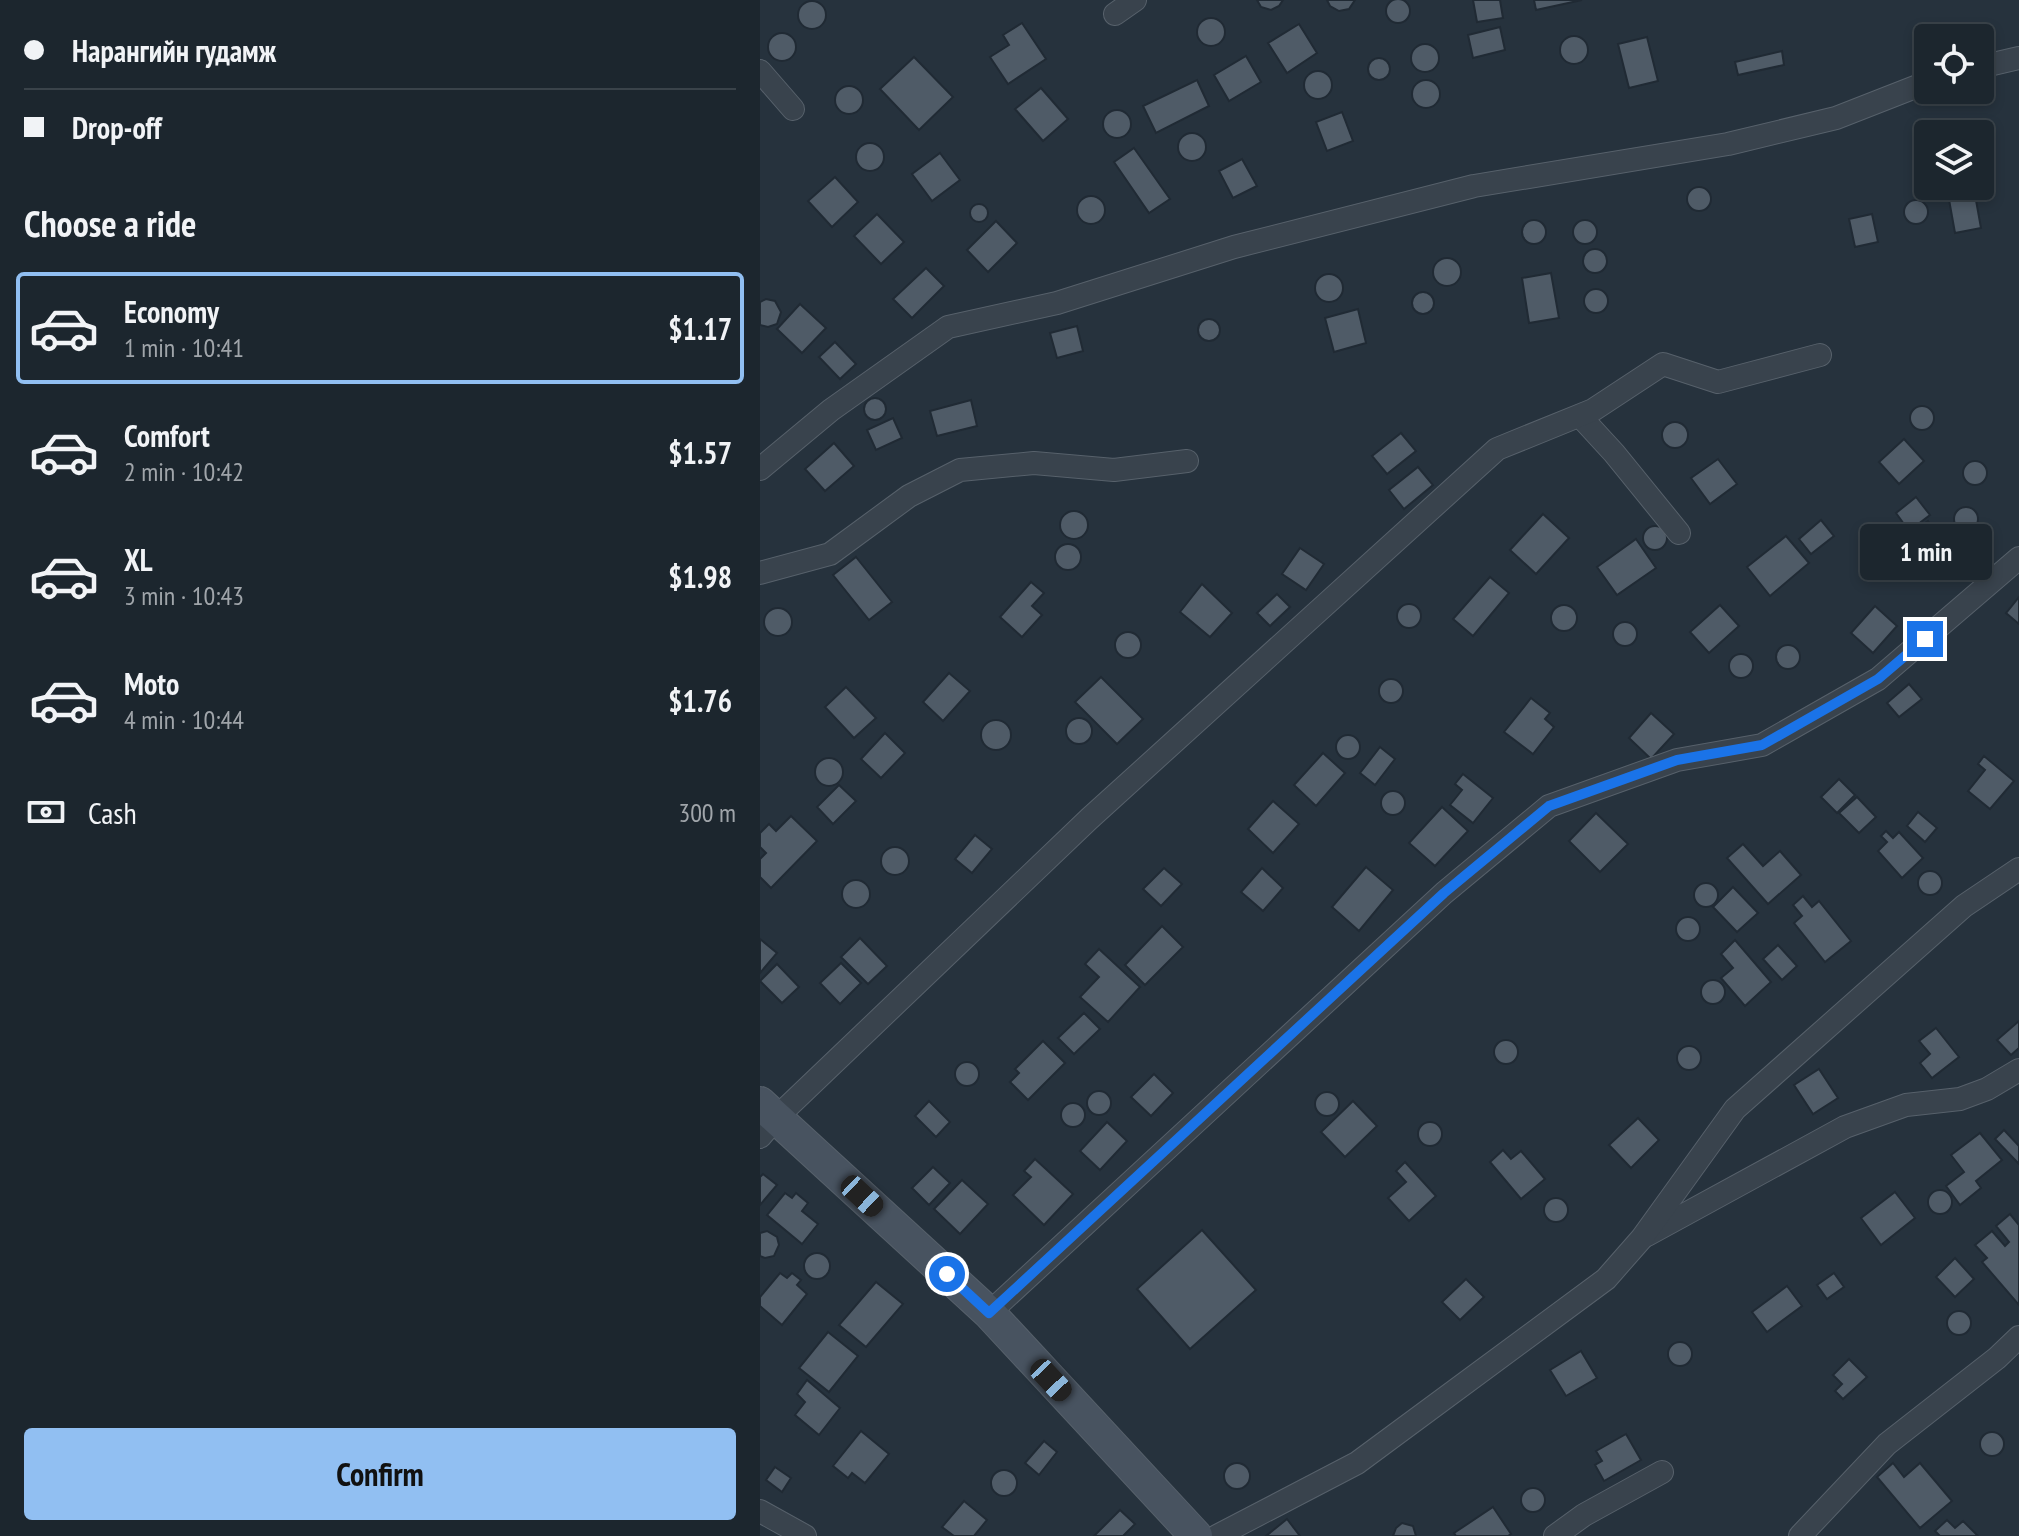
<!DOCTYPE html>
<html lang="en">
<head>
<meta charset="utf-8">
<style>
  body { margin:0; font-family:"PT Sans Narrow",sans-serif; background:#29323a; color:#f1f3f6; height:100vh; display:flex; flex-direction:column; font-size:30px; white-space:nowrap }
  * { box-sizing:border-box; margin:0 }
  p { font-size:26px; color:#a0a5aa }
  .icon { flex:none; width:44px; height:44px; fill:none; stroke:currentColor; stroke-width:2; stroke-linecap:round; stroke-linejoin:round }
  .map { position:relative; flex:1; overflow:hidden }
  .details { display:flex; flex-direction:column; background:#1c262e; width:760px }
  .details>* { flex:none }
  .hud { display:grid; align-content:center; height:176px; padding:0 24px; background:#1c262e }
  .buttons { position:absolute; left:1154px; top:24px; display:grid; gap:16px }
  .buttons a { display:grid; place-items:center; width:80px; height:80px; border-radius:8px; background:#1c262e; box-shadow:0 4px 12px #0003,0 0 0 2px #3a434a; font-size:40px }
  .end { position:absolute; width:36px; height:36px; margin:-18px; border:10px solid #1a73e8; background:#fff; box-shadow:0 0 0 4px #fff }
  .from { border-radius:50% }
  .bubble { position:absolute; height:56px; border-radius:8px; background:#1c262e; box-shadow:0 4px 12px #0003,0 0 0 2px #3a434a; font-size:26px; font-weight:800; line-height:56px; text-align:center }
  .car { position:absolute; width:24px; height:48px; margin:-24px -12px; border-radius:10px; box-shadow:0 0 6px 2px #0007; background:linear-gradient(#222 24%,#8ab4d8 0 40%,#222 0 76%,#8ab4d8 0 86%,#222 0) }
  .hud b { display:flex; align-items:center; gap:28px; height:76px; font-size:30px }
  .hud b+b { border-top:2px solid #3a434a }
  .hud i { width:20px; height:20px; background:#f1f3f6 }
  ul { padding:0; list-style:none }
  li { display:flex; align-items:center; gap:24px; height:112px; margin:0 16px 12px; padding:0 8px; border:4px solid transparent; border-radius:8px }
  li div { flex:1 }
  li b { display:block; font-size:30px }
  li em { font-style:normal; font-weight:800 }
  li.active { border-color:#91bff2 }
  li>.icon { width:72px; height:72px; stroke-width:1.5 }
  h2 { padding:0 24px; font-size:36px; line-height:96px }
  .pay { display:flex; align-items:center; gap:20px; height:88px; padding:0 24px; font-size:30px }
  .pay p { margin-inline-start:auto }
  .primary-button { display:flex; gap:16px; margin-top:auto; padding:16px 24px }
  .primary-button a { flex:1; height:92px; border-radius:8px; background:#91bff2; color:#111; font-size:32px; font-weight:800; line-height:92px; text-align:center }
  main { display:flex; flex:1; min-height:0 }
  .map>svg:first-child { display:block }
  .building { fill:#4f5b67; stroke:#202a34; stroke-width:2 }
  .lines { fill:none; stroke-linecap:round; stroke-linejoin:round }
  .street-casing { stroke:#57616b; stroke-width:24 }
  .secondary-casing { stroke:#57616b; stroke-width:34 }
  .street { stroke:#39434d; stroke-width:22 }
  .secondary { stroke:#485360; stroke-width:32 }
  .route { stroke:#1a73e8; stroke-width:10 }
</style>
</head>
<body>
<main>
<section class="details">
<div class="hud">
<b><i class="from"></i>Нарангийн гудамж</b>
<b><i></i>Drop-off</b>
</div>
<h2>Choose a ride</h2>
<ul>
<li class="active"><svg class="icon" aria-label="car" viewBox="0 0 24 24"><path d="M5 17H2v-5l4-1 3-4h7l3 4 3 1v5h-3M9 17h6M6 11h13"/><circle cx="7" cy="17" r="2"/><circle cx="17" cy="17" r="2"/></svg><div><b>Economy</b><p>1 min · 10:41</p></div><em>$1.17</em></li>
<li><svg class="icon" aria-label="car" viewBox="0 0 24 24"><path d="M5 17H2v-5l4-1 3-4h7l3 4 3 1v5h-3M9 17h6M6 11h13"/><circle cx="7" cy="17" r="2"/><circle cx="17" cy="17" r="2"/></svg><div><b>Comfort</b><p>2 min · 10:42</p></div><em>$1.57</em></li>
<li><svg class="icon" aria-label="car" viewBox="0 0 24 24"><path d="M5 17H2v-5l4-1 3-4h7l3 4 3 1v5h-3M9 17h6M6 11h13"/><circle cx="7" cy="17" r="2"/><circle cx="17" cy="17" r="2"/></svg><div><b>XL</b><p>3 min · 10:43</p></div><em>$1.98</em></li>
<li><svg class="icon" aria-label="car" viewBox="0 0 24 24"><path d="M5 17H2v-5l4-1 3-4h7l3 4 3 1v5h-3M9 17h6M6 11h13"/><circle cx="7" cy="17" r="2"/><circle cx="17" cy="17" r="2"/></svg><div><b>Moto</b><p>4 min · 10:44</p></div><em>$1.76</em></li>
</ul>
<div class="pay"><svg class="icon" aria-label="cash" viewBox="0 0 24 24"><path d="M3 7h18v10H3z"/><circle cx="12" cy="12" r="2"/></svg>Cash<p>300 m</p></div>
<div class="primary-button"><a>Confirm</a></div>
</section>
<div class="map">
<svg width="1259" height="1536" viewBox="0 0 1259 1536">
  <rect width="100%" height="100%" fill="#26323d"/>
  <g class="building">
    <circle cx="638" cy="11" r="12"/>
    <polygon points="497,0 523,0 519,6 511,10 501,7"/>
    <polygon points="567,0 595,0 589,9 579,11 570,6"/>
    <polygon points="713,0 740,0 743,18 717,22"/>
    <polygon points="774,0 822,0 776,10"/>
    <circle cx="52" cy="15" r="14"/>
    <circle cx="451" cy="32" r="14"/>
    <polygon points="262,23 286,59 248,84 230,57 249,45 243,35"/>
    <polygon points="539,24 557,53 527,73 508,43"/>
    <polygon points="740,27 745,50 713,58 708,35"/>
    <circle cx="22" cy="47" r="14"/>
    <circle cx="814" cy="50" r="14"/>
    <polygon points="887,37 898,81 869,88 858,44"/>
    <circle cx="665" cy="58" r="14"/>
    <polygon points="1022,51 1024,65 978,75 975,62"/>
    <polygon points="486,56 501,82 469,101 454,75"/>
    <polygon points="154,57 193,97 159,130 120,89"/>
    <circle cx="619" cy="69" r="11"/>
    <circle cx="558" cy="85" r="14"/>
    <polygon points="437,80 449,106 396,133 383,106"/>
    <circle cx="666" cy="94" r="14"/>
    <circle cx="89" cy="100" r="14"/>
    <polygon points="281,88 308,119 283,141 255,109"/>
    <circle cx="357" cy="124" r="14"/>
    <polygon points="582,112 593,141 567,151 556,122"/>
    <circle cx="432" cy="147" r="14"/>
    <circle cx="110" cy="157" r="14"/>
    <polygon points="374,148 410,199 389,213 354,162"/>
    <polygon points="180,153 200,180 172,201 152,174"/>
    <polygon points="482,159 497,186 473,198 459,171"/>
    <polygon points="75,177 98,202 72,227 48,201"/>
    <circle cx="939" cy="199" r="12"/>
    <polygon points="1214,189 1221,228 1195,233 1188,194"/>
    <circle cx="331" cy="210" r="14"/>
    <circle cx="1156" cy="212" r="12"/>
    <circle cx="219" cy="213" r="9"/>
    <polygon points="117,214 144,242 121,264 94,236"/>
    <polygon points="1112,214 1118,242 1095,247 1089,219"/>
    <circle cx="774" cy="232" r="12"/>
    <circle cx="825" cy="232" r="12"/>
    <polygon points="236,221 257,243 228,272 207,250"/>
    <circle cx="835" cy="261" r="12"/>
    <circle cx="687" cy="272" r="14"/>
    <polygon points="166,268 184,286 152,318 133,299"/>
    <polygon points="791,273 799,318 769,323 762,278"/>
    <circle cx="569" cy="288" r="14"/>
    <circle cx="836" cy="301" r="12"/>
    <circle cx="663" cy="303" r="11"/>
    <polygon points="6,299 15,301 21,312 17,324 8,327 0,325 0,302"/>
    <polygon points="40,304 66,328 42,353 17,329"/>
    <polygon points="598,309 606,343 574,352 565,318"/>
    <circle cx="449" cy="330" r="11"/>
    <polygon points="317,326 323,351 297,358 290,333"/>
    <polygon points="75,342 96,364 80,379 59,357"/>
    <circle cx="115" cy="409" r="11"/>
    <polygon points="211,400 217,426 177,436 170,411"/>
    <circle cx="1162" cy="418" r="12"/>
    <polygon points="133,418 142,438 116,450 107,430"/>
    <circle cx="915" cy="435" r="13"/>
    <polygon points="641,433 656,451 627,474 612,456"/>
    <polygon points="1144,439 1164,461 1139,484 1119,462"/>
    <polygon points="74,443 94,466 65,491 45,469"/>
    <polygon points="958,459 977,484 950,504 931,478"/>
    <circle cx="1215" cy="473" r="12"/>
    <polygon points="658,467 673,485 644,509 629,490"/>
    <polygon points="1156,497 1170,515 1149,531 1136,513"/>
    <circle cx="1206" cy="519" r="12"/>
    <circle cx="314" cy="525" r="14"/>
    <polygon points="783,514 809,538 776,574 750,550"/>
    <polygon points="1061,520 1074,536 1051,554 1039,539"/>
    <polygon points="1168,521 1181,539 1160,554 1147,536"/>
    <circle cx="895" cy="538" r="12"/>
    <polygon points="1026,536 1049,563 1010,596 987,567"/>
    <polygon points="876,539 896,568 857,595 837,567"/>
    <circle cx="308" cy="557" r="13"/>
    <polygon points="540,548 564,564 546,590 522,574"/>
    <polygon points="96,557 132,602 109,620 73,575"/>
    <polygon points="730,577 749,593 713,636 693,619"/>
    <polygon points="271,582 284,593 272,606 282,615 262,637 240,617"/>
    <polygon points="442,584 472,613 450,637 420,612"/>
    <polygon points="517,594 530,607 510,626 497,613"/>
    <polygon points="1259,597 1259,624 1246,613"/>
    <circle cx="649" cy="616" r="12"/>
    <polygon points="960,605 979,626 949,653 930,632"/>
    <circle cx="804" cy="618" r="13"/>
    <polygon points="1115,606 1137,626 1113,653 1091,633"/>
    <circle cx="18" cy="622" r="14"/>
    <circle cx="865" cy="634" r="12"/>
    <circle cx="368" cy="645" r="13"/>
    <circle cx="1028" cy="657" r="12"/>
    <circle cx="981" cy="666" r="12"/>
    <polygon points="189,673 210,691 183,721 163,702"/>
    <polygon points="341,677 383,719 357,744 315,702"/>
    <circle cx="631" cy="691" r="12"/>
    <polygon points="1149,684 1162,699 1139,717 1127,703"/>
    <polygon points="86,687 116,718 94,738 65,707"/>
    <polygon points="771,698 790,713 785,719 794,727 773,754 744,732"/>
    <polygon points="891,713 914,734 891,759 869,738"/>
    <circle cx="319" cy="731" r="13"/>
    <circle cx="236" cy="735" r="15"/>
    <polygon points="125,733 145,753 121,778 101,759"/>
    <circle cx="588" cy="747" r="12"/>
    <polygon points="620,747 635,759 615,785 600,773"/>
    <polygon points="563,753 585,773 556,806 534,785"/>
    <polygon points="1224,756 1254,781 1230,809 1208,791 1225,770 1218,764"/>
    <circle cx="69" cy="772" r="14"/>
    <polygon points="703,774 733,798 713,823 690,805 702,790 695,784"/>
    <polygon points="1079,779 1095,795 1077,813 1061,797"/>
    <polygon points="79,785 96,801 73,824 57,807"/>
    <circle cx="633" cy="803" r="12"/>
    <polygon points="1097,797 1116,817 1099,833 1079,813"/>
    <polygon points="513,801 539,824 513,853 488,829"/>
    <polygon points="682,807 708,831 675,866 649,843"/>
    <polygon points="1158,812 1177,828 1165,842 1147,826"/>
    <polygon points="836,813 868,844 840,872 809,841"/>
    <polygon points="31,816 57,841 11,888 0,877 0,859 6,853 0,847 0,833 9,824 16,831"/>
    <polygon points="1126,831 1133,838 1139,832 1163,858 1142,878 1118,851 1127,842 1121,836"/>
    <polygon points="215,835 232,849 212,873 195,859"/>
    <polygon points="983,844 1003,866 1020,851 1041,875 1008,904 967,858"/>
    <circle cx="135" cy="861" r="14"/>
    <polygon points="606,867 633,890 599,931 572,907"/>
    <polygon points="404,868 422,884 401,906 383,889"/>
    <polygon points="502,868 523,888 503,911 481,892"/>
    <circle cx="1170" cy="883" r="12"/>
    <circle cx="96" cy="894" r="14"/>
    <circle cx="946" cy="895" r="12"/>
    <polygon points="973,887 998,913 977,932 953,907"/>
    <polygon points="1043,896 1052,907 1059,901 1091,941 1065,962 1034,923 1042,916 1033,905"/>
    <circle cx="928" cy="929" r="12"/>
    <polygon points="402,926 423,947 385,985 365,965"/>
    <polygon points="100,938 127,966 108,984 81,957"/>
    <polygon points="0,939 17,953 0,973"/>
    <polygon points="975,940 1011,982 985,1006 961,978 973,968 961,954"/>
    <polygon points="1018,945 1037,966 1022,980 1003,959"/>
    <polygon points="339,949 380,987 348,1022 320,997 339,977 325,964"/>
    <polygon points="81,963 101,983 80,1004 60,983"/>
    <polygon points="17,964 39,987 22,1003 0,981"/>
    <circle cx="953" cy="992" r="12"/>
    <polygon points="324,1013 340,1029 314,1054 298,1038"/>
    <polygon points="1259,1021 1259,1048 1251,1055 1237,1040"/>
    <polygon points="1176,1028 1199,1057 1172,1078 1160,1063 1170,1054 1159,1041"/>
    <circle cx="746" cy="1052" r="12"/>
    <polygon points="283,1041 305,1063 268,1100 250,1082 259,1073 255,1069"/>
    <circle cx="929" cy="1058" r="12"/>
    <circle cx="207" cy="1074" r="12"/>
    <polygon points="1059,1069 1078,1098 1053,1114 1034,1085"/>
    <polygon points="394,1074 413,1093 391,1116 371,1097"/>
    <circle cx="339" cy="1103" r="12"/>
    <circle cx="567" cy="1104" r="12"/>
    <polygon points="169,1101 190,1122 176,1137 155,1116"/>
    <polygon points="593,1101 617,1126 585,1157 561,1132"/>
    <circle cx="313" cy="1115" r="12"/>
    <polygon points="878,1118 899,1140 871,1168 849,1145"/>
    <polygon points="347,1122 367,1141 340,1170 320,1151"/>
    <circle cx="670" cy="1134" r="12"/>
    <polygon points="1244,1130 1259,1146 1259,1164 1235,1139"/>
    <polygon points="1220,1133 1242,1160 1216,1181 1221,1188 1200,1205 1186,1186 1204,1172 1191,1155"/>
    <polygon points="743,1150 751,1159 761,1151 785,1179 761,1199 730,1162"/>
    <polygon points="275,1159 313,1194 284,1225 253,1195 271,1177 264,1171"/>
    <polygon points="645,1162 676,1196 649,1221 628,1198 646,1182 636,1171"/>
    <polygon points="173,1167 190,1183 169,1205 152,1188"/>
    <polygon points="3,1174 17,1185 0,1205 0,1177"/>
    <polygon points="202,1180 228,1204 200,1234 174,1209"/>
    <circle cx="1180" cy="1202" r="12"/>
    <polygon points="1135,1192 1155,1218 1121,1245 1101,1218"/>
    <polygon points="25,1193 32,1198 36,1193 48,1203 42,1211 58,1224 42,1244 7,1215"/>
    <circle cx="796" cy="1210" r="12"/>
    <polygon points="1250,1214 1259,1225 1259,1305 1222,1262 1227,1258 1215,1245 1232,1231 1245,1246 1249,1242 1236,1226"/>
    <polygon points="442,1230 496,1290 430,1349 377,1289"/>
    <polygon points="7,1231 17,1237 19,1245 14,1256 5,1258 0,1256 0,1233"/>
    <circle cx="57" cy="1266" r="13"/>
    <polygon points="1195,1258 1214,1279 1195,1297 1176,1277"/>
    <polygon points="20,1273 27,1278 32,1273 41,1280 37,1285 47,1294 22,1325 0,1306 0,1297"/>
    <polygon points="1074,1273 1084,1287 1067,1299 1057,1285"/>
    <polygon points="706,1279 724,1297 700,1320 682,1302"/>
    <polygon points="116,1282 143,1304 106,1347 79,1325"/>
    <polygon points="1027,1286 1042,1306 1007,1332 992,1312"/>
    <circle cx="1199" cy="1323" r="12"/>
    <polygon points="68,1332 98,1356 69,1392 39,1368"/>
    <circle cx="920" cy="1354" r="12"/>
    <polygon points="821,1351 837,1378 806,1396 790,1370"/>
    <polygon points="1089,1359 1107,1377 1083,1399 1075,1391 1082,1384 1073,1375"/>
    <polygon points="47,1380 80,1408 59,1435 35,1415 45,1402 37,1394"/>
    <polygon points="101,1431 129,1454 105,1483 92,1473 88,1478 73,1466"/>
    <circle cx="1232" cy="1444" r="12"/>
    <polygon points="866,1434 881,1460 844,1481 835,1465 842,1461 836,1451"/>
    <polygon points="284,1441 297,1452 279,1475 265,1463"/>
    <circle cx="477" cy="1476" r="13"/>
    <polygon points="1133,1463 1144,1477 1160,1463 1192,1501 1160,1528 1117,1477"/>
    <polygon points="15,1467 31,1478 22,1492 6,1480"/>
    <circle cx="244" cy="1483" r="13"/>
    <circle cx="773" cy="1500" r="12"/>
    <polygon points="204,1501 227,1520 214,1536 194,1536 182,1527"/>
    <polygon points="733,1507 751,1534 748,1536 696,1536 694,1533"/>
    <polygon points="360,1510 375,1524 363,1536 334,1536"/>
    <polygon points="527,1519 540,1536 506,1536"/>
    <polygon points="1187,1520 1195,1528 1203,1521 1218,1536 1180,1536 1175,1531"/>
    <polygon points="642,1523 653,1526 656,1536 633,1536 636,1528"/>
  </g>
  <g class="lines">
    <defs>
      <g id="street">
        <polyline points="355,14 375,0"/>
        <polyline points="1220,67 1259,58"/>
        <polyline points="0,71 33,109"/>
        <polyline points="820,416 854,453 919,533"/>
        <polyline points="0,469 71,410 188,327 297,303 474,247 714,186 968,144 1076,118 1168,82"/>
        <polyline points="0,573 70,554 149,496 200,470 274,463 354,470 427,461"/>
        <polyline points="0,1137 17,1117 329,819 737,449 833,410 903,364 958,382 1060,355"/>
        <polyline points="887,1235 1085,1127 1146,1105 1200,1099 1227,1089 1259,1070"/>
        <polyline points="229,1313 684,893 789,806 917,760 1002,745 1118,679 1259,558"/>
        <polyline points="0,1511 45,1536"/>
        <polyline points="457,1536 597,1463 846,1279 882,1238 975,1109 1204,906 1259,869"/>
        <polyline points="795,1536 824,1515 902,1472"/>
        <polyline points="1040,1536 1127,1444 1237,1358 1259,1337"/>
      </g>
      <polyline id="secondary" points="0,1103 229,1313 436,1536"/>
    </defs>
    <use href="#street" class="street-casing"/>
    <use href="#secondary" class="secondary-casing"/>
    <use href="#street" class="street"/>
    <use href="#secondary" class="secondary"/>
  </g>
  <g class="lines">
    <polyline class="route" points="187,1274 229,1313 684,893 789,806 917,760 1002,745 1118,679 1165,639"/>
  </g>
</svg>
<div class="buttons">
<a><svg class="icon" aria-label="locate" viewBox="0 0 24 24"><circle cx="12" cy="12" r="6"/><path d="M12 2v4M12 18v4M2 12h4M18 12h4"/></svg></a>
<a><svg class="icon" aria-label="layers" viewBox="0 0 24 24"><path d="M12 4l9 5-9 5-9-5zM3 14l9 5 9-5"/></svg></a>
</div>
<i class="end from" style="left:187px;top:1274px"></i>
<i class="end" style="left:1165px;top:639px"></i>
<div class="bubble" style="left:1100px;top:524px;width:132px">1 min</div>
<i class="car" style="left:102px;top:1196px;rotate:133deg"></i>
<i class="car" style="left:291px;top:1380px;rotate:137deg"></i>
</div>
</main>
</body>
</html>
